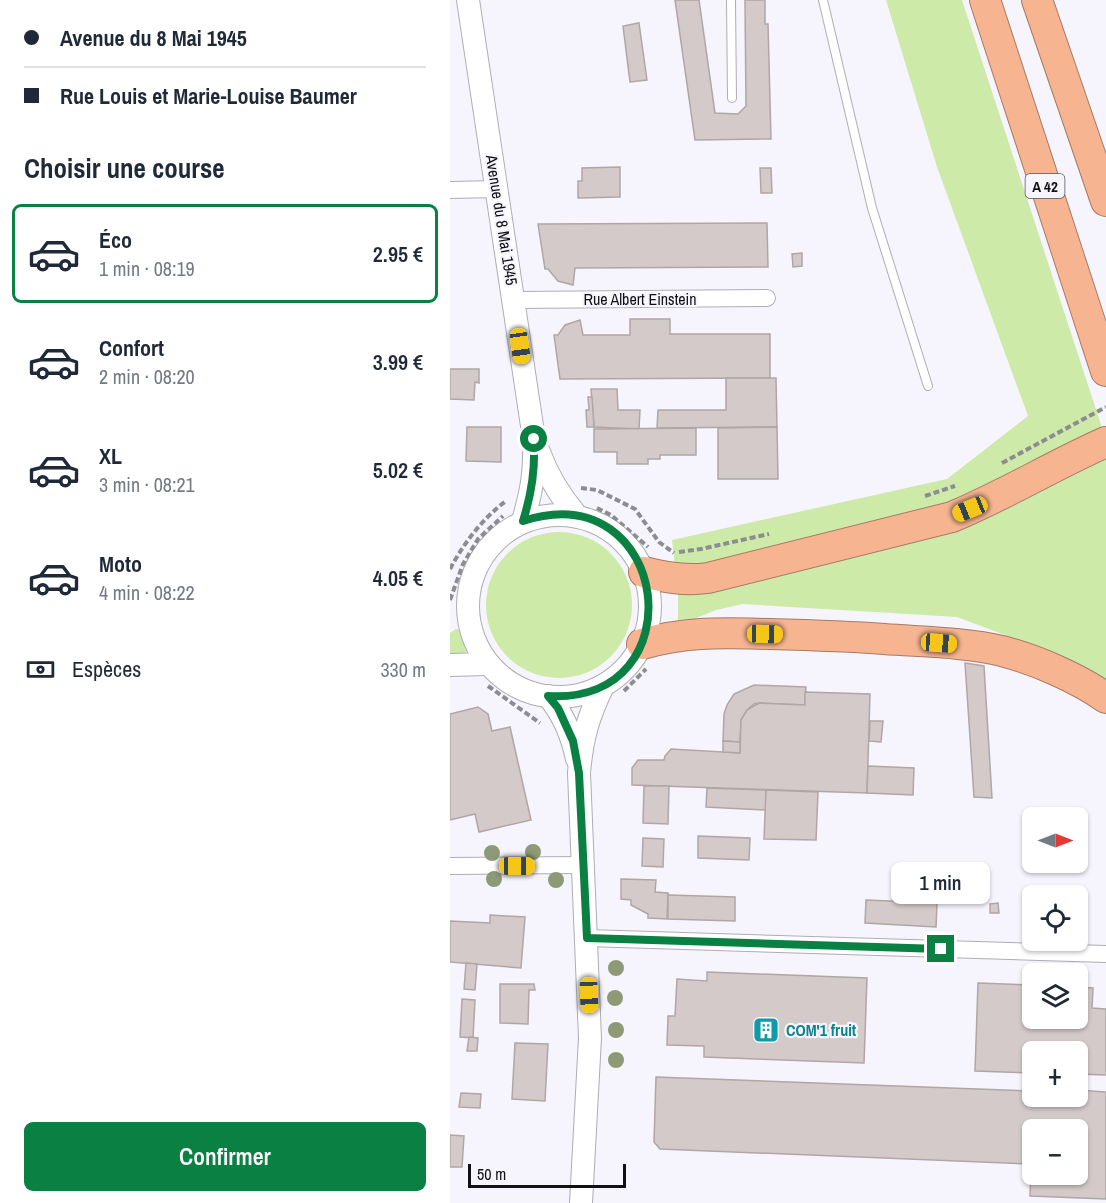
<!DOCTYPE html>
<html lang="fr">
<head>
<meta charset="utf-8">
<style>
  body { margin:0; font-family:"Archivo Narrow",sans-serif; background:#f6f6f7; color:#1f2937; height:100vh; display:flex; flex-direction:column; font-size:22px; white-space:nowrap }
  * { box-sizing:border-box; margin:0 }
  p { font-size:20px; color:#747a83 }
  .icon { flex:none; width:33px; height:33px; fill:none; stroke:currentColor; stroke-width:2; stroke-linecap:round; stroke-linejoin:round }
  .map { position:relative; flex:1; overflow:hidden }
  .drawer { display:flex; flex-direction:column; background:#fff; width:450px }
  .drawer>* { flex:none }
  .banner { display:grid; align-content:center; height:132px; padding:0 24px; background:#fff }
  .needle { width:39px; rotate:90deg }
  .buttons { position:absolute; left:572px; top:807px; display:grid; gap:12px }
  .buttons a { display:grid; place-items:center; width:66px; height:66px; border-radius:9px; background:#fff; box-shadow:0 2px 4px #0004; font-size:30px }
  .scale { position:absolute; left:18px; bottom:15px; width:158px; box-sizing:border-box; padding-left:6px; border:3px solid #111113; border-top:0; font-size:16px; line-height:21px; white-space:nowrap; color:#111113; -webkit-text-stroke:4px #f6f5fd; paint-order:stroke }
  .end { position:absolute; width:27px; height:27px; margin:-14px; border:8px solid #0b8043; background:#fff; box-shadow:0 0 0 3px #fff }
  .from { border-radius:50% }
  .bubble { position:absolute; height:42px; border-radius:9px; background:#fff; box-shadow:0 2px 4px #0004; font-size:20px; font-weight:600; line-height:42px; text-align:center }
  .car { position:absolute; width:18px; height:36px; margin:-18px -9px; border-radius:8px; box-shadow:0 0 4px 2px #0007; background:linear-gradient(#f5c518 24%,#345 0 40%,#f5c518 0 76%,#345 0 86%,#f5c518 0) }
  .banner b { display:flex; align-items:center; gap:21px; height:57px; font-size:22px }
  .banner b+b { border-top:2px solid #e0e1e3 }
  .banner i { width:15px; height:15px; background:#1f2937 }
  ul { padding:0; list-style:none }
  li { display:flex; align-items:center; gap:18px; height:99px; margin:0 12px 9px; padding:0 12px; border:3px solid transparent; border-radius:9px }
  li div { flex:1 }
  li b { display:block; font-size:22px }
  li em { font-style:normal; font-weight:600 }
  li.selected { border-color:#0b8043 }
  li>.icon { width:54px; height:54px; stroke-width:1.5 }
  h2 { padding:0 24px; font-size:27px; line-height:72px }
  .pay { display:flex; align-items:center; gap:15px; height:66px; padding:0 24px; font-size:22px }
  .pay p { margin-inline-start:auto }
  .button { display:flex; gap:12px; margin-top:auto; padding:12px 24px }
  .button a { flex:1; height:69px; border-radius:9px; background:#0b8043; color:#fff; font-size:24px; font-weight:600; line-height:69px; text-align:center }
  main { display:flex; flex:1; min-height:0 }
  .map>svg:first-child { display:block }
  .green { fill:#cdeaa8 }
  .building { fill:#d4caca; stroke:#afa6a5; stroke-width:1.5; fill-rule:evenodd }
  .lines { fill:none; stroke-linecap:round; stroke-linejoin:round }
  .lane-casing { stroke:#aeadb5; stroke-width:10 }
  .street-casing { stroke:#aeadb5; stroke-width:18 }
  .secondary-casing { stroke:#aeadb5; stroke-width:24 }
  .highway-casing { stroke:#a67b65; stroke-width:32 }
  .path { stroke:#8c8c91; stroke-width:4; stroke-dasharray:6 3; stroke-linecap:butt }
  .lane { stroke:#fff; stroke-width:8 }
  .street { stroke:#fff; stroke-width:16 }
  .secondary { stroke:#fff; stroke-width:22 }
  .highway { stroke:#f6b491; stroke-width:30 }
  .tree { fill:#8d9a75 }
  .route { stroke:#0b8043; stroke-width:8 }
  .labels { text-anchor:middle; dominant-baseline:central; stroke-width:4.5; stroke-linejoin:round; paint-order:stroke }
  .shield { fill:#f6f5fd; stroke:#565559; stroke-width:1.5 }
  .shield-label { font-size:15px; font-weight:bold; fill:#111113 }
  .street-label { font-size:16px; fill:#111113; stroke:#f6f5fd }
  .culture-label { font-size:16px; font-weight:bold; fill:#0d838f; stroke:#f6f5fd; text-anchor:start }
</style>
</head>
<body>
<main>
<section class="drawer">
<div class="banner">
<b><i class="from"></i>Avenue du 8 Mai 1945</b>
<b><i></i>Rue Louis et Marie-Louise Baumer</b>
</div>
<h2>Choisir une course</h2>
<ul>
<li class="selected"><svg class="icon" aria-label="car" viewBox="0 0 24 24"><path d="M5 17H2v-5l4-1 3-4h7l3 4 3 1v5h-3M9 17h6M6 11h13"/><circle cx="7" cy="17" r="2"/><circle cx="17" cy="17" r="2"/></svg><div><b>Éco</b><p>1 min · 08:19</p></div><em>2.95 €</em></li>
<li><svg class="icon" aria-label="car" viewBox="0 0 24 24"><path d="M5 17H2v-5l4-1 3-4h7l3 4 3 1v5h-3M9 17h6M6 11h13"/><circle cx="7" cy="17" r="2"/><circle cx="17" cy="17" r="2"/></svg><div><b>Confort</b><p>2 min · 08:20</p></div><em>3.99 €</em></li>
<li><svg class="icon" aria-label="car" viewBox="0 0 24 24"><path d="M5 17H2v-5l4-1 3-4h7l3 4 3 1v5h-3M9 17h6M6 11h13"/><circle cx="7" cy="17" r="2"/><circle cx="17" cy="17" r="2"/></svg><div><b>XL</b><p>3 min · 08:21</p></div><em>5.02 €</em></li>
<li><svg class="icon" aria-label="car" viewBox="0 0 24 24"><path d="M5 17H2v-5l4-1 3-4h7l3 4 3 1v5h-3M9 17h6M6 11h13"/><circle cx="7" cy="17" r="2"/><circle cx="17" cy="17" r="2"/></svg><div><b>Moto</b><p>4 min · 08:22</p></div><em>4.05 €</em></li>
</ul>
<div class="pay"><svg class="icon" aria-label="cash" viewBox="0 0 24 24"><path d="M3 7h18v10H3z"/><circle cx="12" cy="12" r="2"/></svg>Espèces<p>330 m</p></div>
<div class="button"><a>Confirmer</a></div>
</section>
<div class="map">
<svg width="656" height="1203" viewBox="0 0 656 1203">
  <rect width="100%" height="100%" fill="#f6f5fd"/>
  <g class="green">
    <polygon points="436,0 512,0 656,440 656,682 608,655 507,617 293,604 266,610 244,619 228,620 228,592 222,540 497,479 578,416 487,167"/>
    <circle cx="109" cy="605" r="73"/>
    <polygon points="6,629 10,630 16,650 15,654 0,655 0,633"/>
  </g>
  <g class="building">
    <polygon points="225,0 249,0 265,113 288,114 296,106 295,0 315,0 315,24 318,24 321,139 245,140"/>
    <polygon points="189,23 197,80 180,82 173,26"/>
    <polygon points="170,167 170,197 128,198 128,181 132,181 132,168"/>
    <polygon points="310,168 321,168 322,193 311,193"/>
    <polygon points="317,223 318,267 125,268 123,285 108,281 98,269 95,269 88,224"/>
    <polygon points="352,253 352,266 343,267 342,254"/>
    <polygon points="180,319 220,319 220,334 320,334 320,378 110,379 104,335 108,335 115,325 130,320 133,335 180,335"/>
    <polygon points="0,369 29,369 29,383 25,382 24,400 0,399"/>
    <polygon points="276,378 326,378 327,427 207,428 208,410 276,410"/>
    <polygon points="141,389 167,389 168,410 190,410 189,429 144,427"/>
    <polygon points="138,397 142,397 144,427 137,427 136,410 139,410"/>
    <polygon points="17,427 51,427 51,462 16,461"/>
    <polygon points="327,427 328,479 268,479 268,428"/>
    <polygon points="246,428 246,455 210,455 210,459 198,459 198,464 167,464 167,452 144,452 144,429"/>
    <polygon points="515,663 534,666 542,798 524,797"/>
    <polygon points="304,685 356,687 355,705 309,703 304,704 297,710 291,720 290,742 273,741 274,714 277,705 284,694"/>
    <polygon points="355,692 420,694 417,793 182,785 182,768 188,760 214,760 215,756 221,749 290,753 291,720 297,710 309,703 355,705"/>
    <polygon points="28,707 38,714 42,731 60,727 81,820 29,832 25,814 0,820 0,714"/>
    <polygon points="420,721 433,721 431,742 419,741"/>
    <polygon points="273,741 290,742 290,753 273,752"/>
    <polygon points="418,766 464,768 463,795 417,793"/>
    <polygon points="194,786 219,786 218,824 193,823"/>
    <polygon points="257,788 316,790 316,810 256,807"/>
    <polygon points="316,790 368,792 366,840 314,839"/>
    <polygon points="248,836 300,838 299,860 248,858"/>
    <polygon points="193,838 214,839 213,867 192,866"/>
    <polygon points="171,879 206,880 205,892 218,893 217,919 198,918 198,914 181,905 181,900 171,899"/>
    <polygon points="218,895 285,897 285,921 218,919"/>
    <polygon points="416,900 487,903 486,927 415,923"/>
    <polygon points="548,903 549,913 540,913 540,904"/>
    <polygon points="40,915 75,917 71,968 0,962 0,921 40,923"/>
    <polygon points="16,963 27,964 25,990 14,989"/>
    <polygon points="257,972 417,978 414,1063 254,1057 254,1046 217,1045 218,1016 225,1016 227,979 257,981"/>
    <polygon points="528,983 582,985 582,1018 627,1018 627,987 643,988 642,1008 656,1009 656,1075 627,1074 627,1052 582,1052 582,1073 525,1071"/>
    <polygon points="50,984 84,984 85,990 79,990 78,1024 50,1023"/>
    <polygon points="12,999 25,1000 23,1038 10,1037"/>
    <polygon points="19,1037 28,1038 27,1051 17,1051"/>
    <polygon points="65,1043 98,1044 95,1101 62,1099"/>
    <path d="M206 1077 582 1091V1096H627V1090L656 1092V1199L580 1196 581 1164 210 1149 204 1142ZM582 1130H627V1174H582Z"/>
    <polygon points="11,1093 31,1094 30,1108 9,1107"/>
    <polygon points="0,1135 14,1136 12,1167 0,1167"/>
  </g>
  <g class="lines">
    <defs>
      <g id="lane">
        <polyline points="281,0 282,98"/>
        <polyline points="373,0 422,208 478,386"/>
      </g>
      <g id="street">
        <polyline points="0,190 47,189"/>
        <polyline points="64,300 317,298"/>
        <polyline points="0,866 133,865"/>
        <polyline points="137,938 656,954"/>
      </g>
      <g id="secondary">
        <path d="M18 0 84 439C85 471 82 490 73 521"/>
        <path d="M89 452C98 477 110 496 127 516"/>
        <circle cx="109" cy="606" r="91"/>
        <polyline points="0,665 38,664"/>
        <path d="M98 696C114 715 122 735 127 759"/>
        <path d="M131 1203 140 1038 129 773C132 738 138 717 153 686"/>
      </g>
      <g id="highway">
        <polyline points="535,0 656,371"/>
        <polyline points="587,0 656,201"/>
        <path d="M194 572C216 578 235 581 258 578L502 517C555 495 604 465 656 442"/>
        <path d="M192 644C238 631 272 633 319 634 357 635 395 636 434 639 473 642 514 642 552 651 586 660 628 678 656 698"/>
      </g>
    </defs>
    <use href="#lane" class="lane-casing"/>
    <use href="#street" class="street-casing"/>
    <use href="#secondary" class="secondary-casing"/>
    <use href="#highway" class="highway-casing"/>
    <g class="path">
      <polyline points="552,463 656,407"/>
      <polyline points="131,488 147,490 185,509 209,542 224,553"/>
      <polyline points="475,496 505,486"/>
      <polyline points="147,508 161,515 198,547"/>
      <polyline points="229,552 251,549 319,534"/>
      <path d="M0 569C14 543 32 519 56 501"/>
      <polyline points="0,600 13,564 28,539 53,516"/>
      <polyline points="38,686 90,723"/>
      <polyline points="174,691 196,669"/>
    </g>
    <use href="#lane" class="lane"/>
    <use href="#street" class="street"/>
    <use href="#secondary" class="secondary"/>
    <use href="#highway" class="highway"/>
  </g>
  <g class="tree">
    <circle cx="83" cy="852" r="8"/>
    <circle cx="42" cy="853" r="8"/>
    <circle cx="44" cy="879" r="8"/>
    <circle cx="106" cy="880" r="8"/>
    <circle cx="166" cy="968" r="8"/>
    <circle cx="165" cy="998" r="8"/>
    <circle cx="166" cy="1030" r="8"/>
    <circle cx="166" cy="1060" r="8"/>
  </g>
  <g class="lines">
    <path class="route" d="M84 439C85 470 82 492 73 521 221 473 249 705 98 696L108 708 123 741 129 773 137 938 491 949"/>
  </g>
  <defs>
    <symbol id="building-square" viewBox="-11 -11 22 22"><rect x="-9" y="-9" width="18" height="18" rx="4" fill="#0f9aa8" stroke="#f6f5fd"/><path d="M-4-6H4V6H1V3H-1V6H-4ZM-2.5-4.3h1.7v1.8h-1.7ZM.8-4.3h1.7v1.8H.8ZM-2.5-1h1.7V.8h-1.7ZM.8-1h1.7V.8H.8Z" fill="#fff"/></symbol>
  </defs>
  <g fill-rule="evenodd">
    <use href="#building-square" x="301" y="1015" width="30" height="30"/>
  </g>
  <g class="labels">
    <rect class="shield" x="575.5" y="174" width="39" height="24" rx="4.5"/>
    <g class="shield-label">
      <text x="595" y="186">A 42</text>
    </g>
    <g class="street-label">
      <text transform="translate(52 220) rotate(81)">Avenue du 8 Mai 1945</text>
      <text x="190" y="299">Rue Albert Einstein</text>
    </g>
    <g class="culture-label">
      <text x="336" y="1030">COM'1 fruit</text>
    </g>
  </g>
</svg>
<div class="buttons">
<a><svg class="needle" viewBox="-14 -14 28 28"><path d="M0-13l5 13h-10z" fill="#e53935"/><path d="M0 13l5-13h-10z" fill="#747a83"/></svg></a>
<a><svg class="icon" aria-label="locate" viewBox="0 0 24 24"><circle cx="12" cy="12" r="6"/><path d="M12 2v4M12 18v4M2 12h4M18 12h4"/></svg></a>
<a><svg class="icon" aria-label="layers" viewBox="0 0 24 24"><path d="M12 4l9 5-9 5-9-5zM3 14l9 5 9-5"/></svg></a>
<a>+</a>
<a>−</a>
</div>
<div class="scale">50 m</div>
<i class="end from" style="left:84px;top:439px"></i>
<i class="end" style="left:491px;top:949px"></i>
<div class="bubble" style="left:441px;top:862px;width:99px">1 min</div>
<i class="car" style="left:70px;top:346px;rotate:172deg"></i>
<i class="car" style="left:520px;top:509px;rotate:248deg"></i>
<i class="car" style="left:315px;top:634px;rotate:91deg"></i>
<i class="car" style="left:489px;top:643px;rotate:94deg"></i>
<i class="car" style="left:67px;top:866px;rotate:90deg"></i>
<i class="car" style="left:139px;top:995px;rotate:178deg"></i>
</div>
</main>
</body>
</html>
